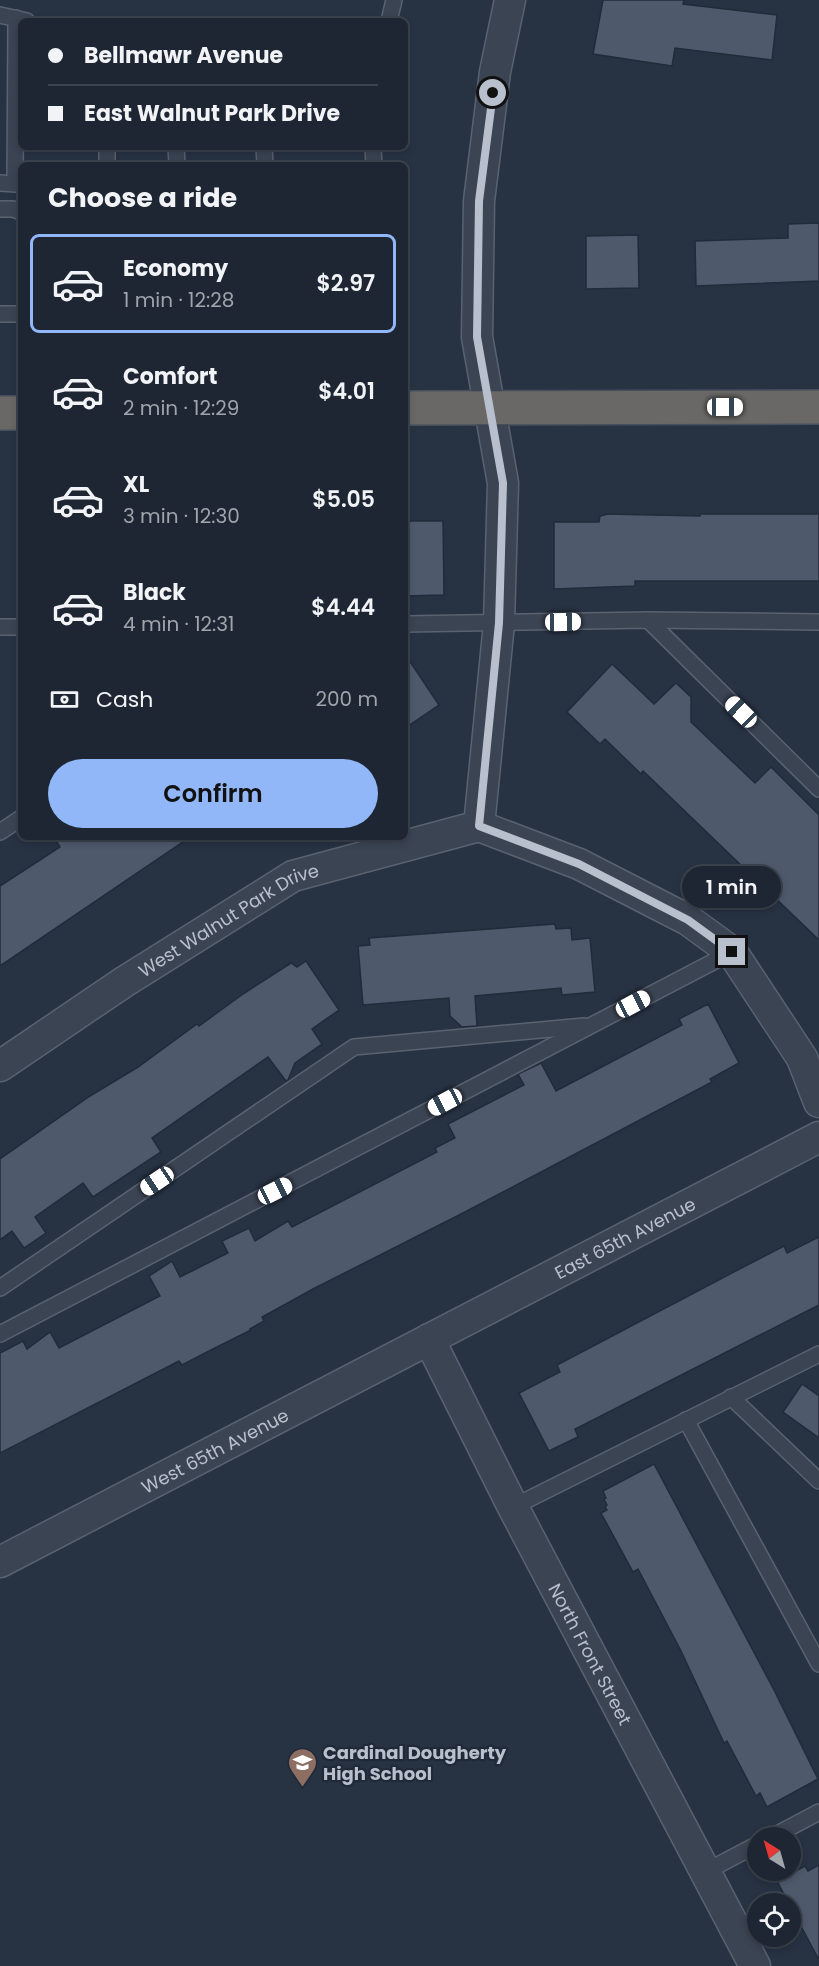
<!DOCTYPE html>
<html lang="en">
<head>
<meta charset="utf-8">
<style>
  body { margin:0; font-family:Poppins,sans-serif; background:#2a323e; color:#f1f3f6; height:100vh; display:flex; flex-direction:column; font-size:22px; white-space:nowrap }
  * { box-sizing:border-box; margin:0 }
  p { font-size:20px; color:#a0a5ac }
  .icon { flex:none; width:33px; height:33px; fill:none; stroke:currentColor; stroke-width:2; stroke-linecap:round; stroke-linejoin:round }
  .map { position:relative; flex:1; overflow:hidden }
  .drawer { position:absolute; left:18px; top:162px; width:390px; height:678px; display:flex; flex-direction:column; background:#1d2632; border-radius:9px; box-shadow:0 3px 9px #0003,0 0 0 2px #3b434d }
  .drawer>* { flex:none }
  .top-card { position:absolute; left:18px; top:18px; width:390px; height:132px; border-radius:9px; box-shadow:0 3px 9px #0003,0 0 0 2px #3b434d; display:grid; align-content:center; height:132px; padding:0 30px; background:#1d2632 }
  .needle { width:39px; rotate:323deg }
  .fabs { position:absolute; left:747px; top:1827px; display:grid; gap:12px }
  .fabs a { display:grid; place-items:center; width:54px; height:54px; border-radius:50%; background:#1d2632; box-shadow:0 3px 9px #0003,0 0 0 2px #3b434d; font-size:30px }
  .end { position:absolute; width:27px; height:27px; margin:-14px; border:8px solid #b9c0cd; background:#111; box-shadow:0 0 0 3px #111 }
  .from { border-radius:50% }
  .bubble { position:absolute; height:42px; border-radius:21px; background:#1d2632; box-shadow:0 3px 9px #0003,0 0 0 2px #3b434d; font-size:20px; font-weight:600; line-height:42px; text-align:center }
  .car { position:absolute; width:18px; height:36px; margin:-18px -9px; border-radius:8px; box-shadow:0 0 4px 2px #0007; background:linear-gradient(#fff 24%,#345 0 40%,#fff 0 76%,#345 0 86%,#fff 0) }
  .top-card b { display:flex; align-items:center; gap:21px; height:57px; font-size:22px }
  .top-card b+b { border-top:2px solid #3b434d }
  .top-card i { width:15px; height:15px; background:#f1f3f6 }
  ul { padding:0; list-style:none }
  li { display:flex; align-items:center; gap:18px; height:99px; margin:0 12px 9px; padding:0 18px; border:3px solid transparent; border-radius:9px }
  li div { flex:1 }
  li b { display:block; font-size:22px }
  li em { font-style:normal; font-weight:600 }
  li.active { border-color:#91b7f9 }
  li>.icon { width:54px; height:54px; stroke-width:1.5 }
  h2 { padding:0 30px; font-size:27px; line-height:72px }
  .pay { display:flex; align-items:center; gap:15px; height:66px; padding:0 30px; font-size:22px }
  .pay p { margin-inline-start:auto }
  .cta { display:flex; gap:12px; margin-top:auto; padding:12px 30px }
  .cta a { flex:1; height:69px; border-radius:36px; background:#91b7f9; color:#111; font-size:24px; font-weight:600; line-height:69px; text-align:center }
  .map>svg:first-child { display:block }
  .building { fill:#4e596c; stroke:#222b3a; stroke-width:1.5 }
  .lines { fill:none; stroke-linecap:round; stroke-linejoin:round }
  .service-casing { stroke:#5a6270; stroke-width:18 }
  .minor-casing { stroke:#5a6270; stroke-width:33 }
  .trunk-casing { stroke:#464f5d; stroke-width:36 }
  .service { stroke:#3b4453; stroke-width:15 }
  .minor { stroke:#3b4453; stroke-width:30 }
  .trunk { stroke:#6a6866; stroke-width:33 }
  .route { stroke:#b9c0cd; stroke-width:8 }
  .labels { text-anchor:middle; dominant-baseline:central; stroke-width:4.5; stroke-linejoin:round; paint-order:stroke }
  .street-label { font-size:18px; fill:#b9c0cd; stroke:#202938 }
  .poi-label { font-size:18px; font-weight:bold; fill:#b9c0cd; stroke:#202938; text-anchor:start }
</style>
</head>
<body>
<div class="map">
<svg width="819" height="1966" viewBox="0 0 819 1966">
  <rect width="100%" height="100%" fill="#273243"/>
  <g class="building">
    <polygon points="603,0 684,0 683,4 777,15 772,60 675,48 672,66 593,54"/>
    <polygon points="819,223 819,281 696,286 695,241 788,238 788,224"/>
    <polygon points="638,235 639,288 586,289 586,236"/>
    <polygon points="605,514 700,516 700,514 819,514 819,581 635,581 635,586 554,589 554,522 599,522 600,516 605,515"/>
    <polygon points="410,521 443,521 444,595 405,596 405,523 409,523"/>
    <polygon points="405,654 439,705 405,728"/>
    <polygon points="612,664 654,704 676,683 691,697 691,722 755,783 771,767 819,815 819,940 643,771 641,774 605,739 600,744 567,712"/>
    <polygon points="54,837 190,837 0,966 0,886 60,847"/>
    <polygon points="555,924 556,929 571,928 572,940 590,938 595,992 562,995 561,988 475,996 477,1026 462,1027 450,1016 449,998 363,1005 358,946 370,945 369,938"/>
    <polygon points="306,961 339,1010 312,1029 322,1044 295,1063 288,1080 286,1081 268,1057 152,1138 161,1152 93,1197 83,1183 35,1217 46,1233 24,1248 12,1231 0,1240 0,1159 90,1096 138,1067 197,1024 199,1026 243,994 291,963 297,967"/>
    <polygon points="708,1004 739,1063 710,1079 712,1082 463,1213 313,1289 262,1317 264,1321 250,1329 251,1330 213,1349 182,1365 179,1361 0,1453 0,1353 23,1341 27,1349 50,1332 59,1348 160,1296 149,1276 172,1261 180,1277 228,1253 222,1241 249,1228 255,1241 288,1221 292,1227 437,1152 435,1148 455,1138 448,1124 524,1085 518,1074 541,1063 556,1091 682,1025 679,1019"/>
    <polygon points="819,1237 819,1305 575,1429 578,1437 549,1451 519,1393 560,1372 557,1365 751,1263 784,1246 787,1253"/>
    <polygon points="802,1384 819,1396 819,1438 783,1412"/>
    <polygon points="654,1464 773,1688 818,1779 767,1807 760,1793 756,1796 727,1741 724,1743 681,1651 638,1569 633,1572 601,1513 607,1510 605,1507 607,1505 604,1499 606,1498 603,1491"/>
    <polygon points="819,1865 819,1960 777,1881 805,1866 808,1871"/>
  </g>
  <g class="lines">
    <defs>
      <g id="service">
        <polyline points="0,15 27,21"/>
        <polyline points="389,21 394,0"/>
        <polyline points="107,147 107,165"/>
        <polyline points="176,147 177,165"/>
        <polyline points="264,147 265,165"/>
        <polyline points="373,147 374,165"/>
        <polyline points="0,183 15,184 16,18"/>
        <polyline points="0,209 13,209 21,212"/>
        <polyline points="0,314 21,314"/>
        <polyline points="648,620 819,789"/>
        <polyline points="405,624 648,620 819,622"/>
        <polyline points="0,627 21,627"/>
        <polyline points="0,832 21,818"/>
        <polyline points="0,1288 354,1047 584,1026"/>
        <polyline points="0,1334 732,952"/>
        <polyline points="731,1397 819,1481"/>
        <polyline points="686,1420 819,1664"/>
        <polyline points="513,1507 819,1354"/>
        <polyline points="770,1838 819,1812"/>
        <polyline points="705,1872 758,1844"/>
      </g>
      <g id="minor">
        <polyline points="479,826 499,623 503,483 477,337 479,201 495,72 510,0"/>
        <polyline points="479,826 579,864 688,920 732,952 802,1058 819,1102"/>
        <path id="s1" d="M0 1066 124 982 293 876 479 826"/>
        <path id="s2" d="M429 1339 513 1507 755 1966"/>
        <path id="s3" d="M0 1562 819 1137"/>
      </g>
      <g id="trunk">
        <polyline points="405,408 819,407"/>
        <polyline points="0,413 21,413"/>
      </g>
    </defs>
    <use href="#service" class="service-casing"/>
    <use href="#minor" class="minor-casing"/>
    <use href="#trunk" class="trunk-casing"/>
    <use href="#service" class="service"/>
    <use href="#minor" class="minor"/>
    <use href="#trunk" class="trunk"/>
  </g>
  <g class="lines">
    <polyline class="route" points="493,93 479,201 477,337 503,483 499,623 479,826 579,864 688,920 732,952"/>
  </g>
  <defs>
    <symbol id="school-pin" viewBox="-11 -11 22 30"><path d="M0 17L-7.5 6A9.5 9.5 0 1 1 7.5 6Z" fill="#8d6e63" stroke="#202938"/><path d="M0-5L7-2L0 1L-7-2ZM-4 1L0 2.5L4 1V4Q0 6-4 4Z" fill="#fff"/></symbol>
  </defs>
  <g fill-rule="evenodd">
    <use href="#school-pin" x="286" y="1746" width="33" height="45"/>
  </g>
  <g class="labels">
    <g class="street-label">
      <text stroke="none"><textPath href="#s1" startOffset="272">West Walnut Park Drive</textPath></text>
      <text stroke="none"><textPath href="#s3" startOffset="704">East 65th Avenue</textPath></text>
      <text stroke="none"><textPath href="#s3" startOffset="242">West 65th Avenue</textPath></text>
      <text stroke="none"><textPath href="#s2" startOffset="354">North Front Street</textPath></text>
    </g>
    <g class="poi-label">
      <text x="323" y="1752">Cardinal Dougherty<tspan x="323" dy="21">High School</tspan></text>
    </g>
  </g>
</svg>
<div class="fabs">
<a><svg class="needle" viewBox="-14 -14 28 28"><path d="M0-13l5 13h-10z" fill="#e53935"/><path d="M0 13l5-13h-10z" fill="#a0a5ac"/></svg></a>
<a><svg class="icon" aria-label="locate" viewBox="0 0 24 24"><circle cx="12" cy="12" r="6"/><path d="M12 2v4M12 18v4M2 12h4M18 12h4"/></svg></a>
</div>
<i class="end from" style="left:493px;top:93px"></i>
<i class="end" style="left:732px;top:952px"></i>
<div class="bubble" style="left:682px;top:866px;width:99px">1 min</div>
<i class="car" style="left:725px;top:407px;rotate:90deg"></i>
<i class="car" style="left:563px;top:622px;rotate:89deg"></i>
<i class="car" style="left:741px;top:712px;rotate:314deg"></i>
<i class="car" style="left:633px;top:1004px;rotate:62deg"></i>
<i class="car" style="left:445px;top:1102px;rotate:242deg"></i>
<i class="car" style="left:157px;top:1181px;rotate:236deg"></i>
<i class="car" style="left:275px;top:1191px;rotate:63deg"></i>
<div class="top-card">
<b><i class="from"></i>Bellmawr Avenue</b>
<b><i></i>East Walnut Park Drive</b>
</div>
<section class="drawer">
<h2>Choose a ride</h2>
<ul>
<li class="active"><svg class="icon" aria-label="car" viewBox="0 0 24 24"><path d="M5 17H2v-5l4-1 3-4h7l3 4 3 1v5h-3M9 17h6M6 11h13"/><circle cx="7" cy="17" r="2"/><circle cx="17" cy="17" r="2"/></svg><div><b>Economy</b><p>1 min · 12:28</p></div><em>$2.97</em></li>
<li><svg class="icon" aria-label="car" viewBox="0 0 24 24"><path d="M5 17H2v-5l4-1 3-4h7l3 4 3 1v5h-3M9 17h6M6 11h13"/><circle cx="7" cy="17" r="2"/><circle cx="17" cy="17" r="2"/></svg><div><b>Comfort</b><p>2 min · 12:29</p></div><em>$4.01</em></li>
<li><svg class="icon" aria-label="car" viewBox="0 0 24 24"><path d="M5 17H2v-5l4-1 3-4h7l3 4 3 1v5h-3M9 17h6M6 11h13"/><circle cx="7" cy="17" r="2"/><circle cx="17" cy="17" r="2"/></svg><div><b>XL</b><p>3 min · 12:30</p></div><em>$5.05</em></li>
<li><svg class="icon" aria-label="car" viewBox="0 0 24 24"><path d="M5 17H2v-5l4-1 3-4h7l3 4 3 1v5h-3M9 17h6M6 11h13"/><circle cx="7" cy="17" r="2"/><circle cx="17" cy="17" r="2"/></svg><div><b>Black</b><p>4 min · 12:31</p></div><em>$4.44</em></li>
</ul>
<div class="pay"><svg class="icon" aria-label="cash" viewBox="0 0 24 24"><path d="M3 7h18v10H3z"/><circle cx="12" cy="12" r="2"/></svg>Cash<p>200 m</p></div>
<div class="cta"><a>Confirm</a></div>
</section>
</div>
</body>
</html>
